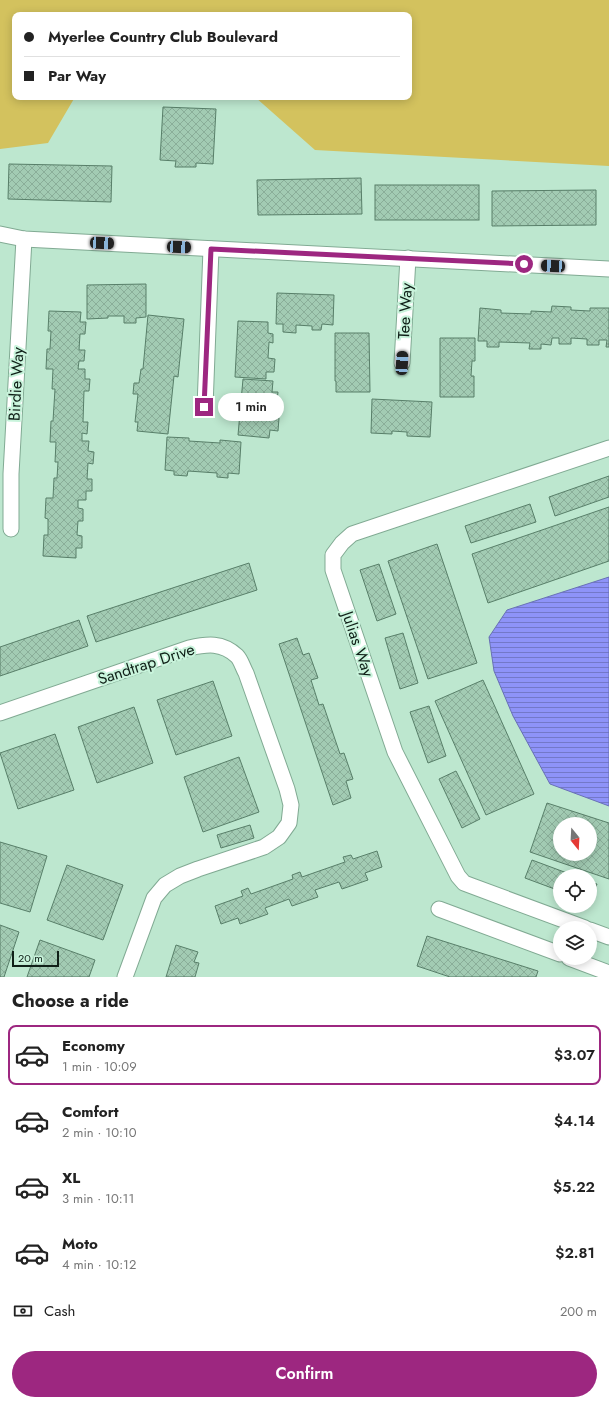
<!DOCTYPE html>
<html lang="en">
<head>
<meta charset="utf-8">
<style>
  body { margin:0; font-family:Jost,sans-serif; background:#f2f2f2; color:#222; height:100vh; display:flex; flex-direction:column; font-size:15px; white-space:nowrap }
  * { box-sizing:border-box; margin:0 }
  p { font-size:13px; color:#767676 }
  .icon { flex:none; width:22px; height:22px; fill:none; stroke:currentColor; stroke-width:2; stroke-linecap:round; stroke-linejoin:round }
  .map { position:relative; height:977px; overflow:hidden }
  .side { display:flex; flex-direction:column; background:#fff; flex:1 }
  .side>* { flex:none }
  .hud { position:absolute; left:12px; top:12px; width:400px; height:88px; border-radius:8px; box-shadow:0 2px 10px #0003; display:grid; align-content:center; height:88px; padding:0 12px; background:#fff }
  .needle { width:26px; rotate:162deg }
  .controls { position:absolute; left:553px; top:817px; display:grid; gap:8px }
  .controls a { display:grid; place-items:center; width:44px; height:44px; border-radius:50%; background:#fff; box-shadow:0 2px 10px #0003; font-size:20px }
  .scale { position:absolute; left:12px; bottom:10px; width:47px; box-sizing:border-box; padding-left:4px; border:2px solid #102018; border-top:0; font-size:11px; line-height:14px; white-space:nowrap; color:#102018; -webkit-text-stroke:3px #c9f4dc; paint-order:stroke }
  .end { position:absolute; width:18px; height:18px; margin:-9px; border:5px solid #9d2780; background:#fff; box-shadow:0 0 0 2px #fff }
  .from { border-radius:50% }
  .bubble { position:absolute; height:28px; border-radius:14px; background:#fff; box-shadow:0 2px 10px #0003; font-size:13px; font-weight:600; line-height:28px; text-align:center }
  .car { position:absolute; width:12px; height:24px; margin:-12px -6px; border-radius:5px; box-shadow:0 0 3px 1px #0007; background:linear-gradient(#222 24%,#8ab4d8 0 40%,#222 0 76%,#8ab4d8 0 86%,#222 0) }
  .hud b { display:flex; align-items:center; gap:14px; height:38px; font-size:15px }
  .hud b+b { border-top:1px solid #e0e0e0 }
  .hud i { width:10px; height:10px; background:#222 }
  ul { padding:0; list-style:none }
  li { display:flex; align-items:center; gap:12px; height:60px; margin:0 8px 6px; padding:0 4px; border:2px solid transparent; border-radius:8px }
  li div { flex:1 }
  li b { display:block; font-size:15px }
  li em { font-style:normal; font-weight:600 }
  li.active { border-color:#9d2780 }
  li>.icon { width:36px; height:36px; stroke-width:1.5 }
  h2 { padding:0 12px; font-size:18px; line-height:48px }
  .pay { display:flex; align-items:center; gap:10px; height:44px; padding:0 12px; font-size:15px }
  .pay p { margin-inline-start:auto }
  .cta { display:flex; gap:8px; margin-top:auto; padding:8px 12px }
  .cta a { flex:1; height:46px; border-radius:24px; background:#9d2780; color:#fff; font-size:16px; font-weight:600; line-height:46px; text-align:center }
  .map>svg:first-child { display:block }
  .grass { fill:#d3c25e }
  .water { fill:url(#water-rules); stroke:#6870b5 }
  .building { fill:url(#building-cross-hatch); stroke:#587f69; fill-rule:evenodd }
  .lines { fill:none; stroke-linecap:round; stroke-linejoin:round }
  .minor-casing { stroke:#81aa93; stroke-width:17 }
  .minor { stroke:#fff; stroke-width:15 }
  .route { stroke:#9d2780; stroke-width:5 }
  .labels { text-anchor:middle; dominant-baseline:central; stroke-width:4; stroke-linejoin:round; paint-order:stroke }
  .street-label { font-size:16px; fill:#102018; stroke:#c9f4dc }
</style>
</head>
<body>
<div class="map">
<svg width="609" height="977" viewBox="0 0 609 977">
  <defs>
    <pattern id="water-rules" width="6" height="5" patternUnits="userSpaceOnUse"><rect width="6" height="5" fill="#8e93f8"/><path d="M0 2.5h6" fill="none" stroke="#7378c8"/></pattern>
    <pattern id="building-cross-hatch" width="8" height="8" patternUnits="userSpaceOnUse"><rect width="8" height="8" fill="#a2cbb3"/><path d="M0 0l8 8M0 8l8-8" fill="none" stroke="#8aae99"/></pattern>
  </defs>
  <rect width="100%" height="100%" fill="#bde7cf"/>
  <polygon class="grass" points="0,0 609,0 609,166 315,150 255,97 409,97 409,15 15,15 15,97 75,97 48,143 0,149"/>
  <polygon class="water" points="609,577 609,806 550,784 513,716 494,671 489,637 507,610"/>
  <g class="building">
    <polygon points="163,107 216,109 213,164 196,163 196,167 175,167 176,161 160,160"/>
    <polygon points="9,164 112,166 111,202 8,199"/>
    <polygon points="361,178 362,214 258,215 257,180"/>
    <rect x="375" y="185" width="104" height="35"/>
    <polygon points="596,190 596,225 492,226 492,191"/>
    <polygon points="146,284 146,317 136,318 136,323 124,323 124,316 108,316 108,318 87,319 87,285"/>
    <polygon points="277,293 334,295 333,325 322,324 321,330 312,330 312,326 296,325 296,333 283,332 283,324 276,324"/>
    <polygon points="552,306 571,307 571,310 590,311 590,308 609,308 609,347 606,347 607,340 599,340 599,345 587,345 587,339 571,338 571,344 559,344 559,338 552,338 551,345 541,344 541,349 529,349 530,343 499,342 499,347 487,347 487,341 478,341 480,308 501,310 501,313 531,314 531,311 551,312"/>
    <polygon points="49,311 81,312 80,322 86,322 85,334 80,334 79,350 85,350 84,361 79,361 78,369 85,369 85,379 90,379 89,391 84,391 83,422 88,422 87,434 82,433 82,441 89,441 88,451 94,452 93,464 88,463 87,479 92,479 92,491 86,491 86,500 78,500 78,508 83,509 83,521 78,521 77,535 82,536 82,548 76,548 76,558 43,556 44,535 48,535 48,519 45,518 46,498 53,498 54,478 57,478 58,462 55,462 56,442 50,442 51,421 53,421 55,389 52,389 53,369 46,369 47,349 50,349 51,331 48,331"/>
    <polygon points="148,315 184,319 178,377 174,376 168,434 137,431 138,422 135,422 138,394 133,394 134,383 139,383 141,369 143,369"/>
    <polygon points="238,321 268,322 268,333 273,334 273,343 269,342 268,358 275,359 274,372 266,372 266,379 235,377"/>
    <polygon points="335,333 369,333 370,392 336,392 336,381 335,381"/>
    <polygon points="440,338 475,338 475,361 472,361 471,376 474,376 474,397 440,397"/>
    <polygon points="243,379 273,381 272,392 278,392 277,401 273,401 272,417 279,418 278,431 270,430 269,438 238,435"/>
    <polygon points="372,399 432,402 430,437 407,436 407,432 392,431 392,434 371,433"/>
    <polygon points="167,437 189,438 189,441 220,443 220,440 241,442 239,474 228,473 228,478 217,477 217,473 188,471 187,476 174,475 174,471 165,470"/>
    <polygon points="609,476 609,497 555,516 549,497"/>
    <polygon points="530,504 536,522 471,543 465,526"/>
    <polygon points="609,507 609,561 488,603 472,554"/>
    <polygon points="437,544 477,663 428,679 388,561"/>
    <polygon points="249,563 257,590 96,642 87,616"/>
    <polygon points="379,564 396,614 377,621 360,570"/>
    <polygon points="79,620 88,646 0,676 0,647"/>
    <polygon points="403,633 418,683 400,689 385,638"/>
    <polygon points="297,638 303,655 309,653 318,678 311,680 319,705 323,704 340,754 344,753 353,779 346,781 351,798 333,805 279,644"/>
    <polygon points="483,680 534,794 486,815 435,701"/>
    <polygon points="213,681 232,736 176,755 157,700"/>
    <polygon points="429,706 446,756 428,763 410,712"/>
    <polygon points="134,707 153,763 97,783 78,727"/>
    <polygon points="55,734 74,790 18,809 0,753"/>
    <polygon points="239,757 259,812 203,832 184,777"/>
    <polygon points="456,771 480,819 462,828 439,779"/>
    <path d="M547 803 609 823V879L530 852ZM560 824H590V854H560Z"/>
    <polygon points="250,825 254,838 221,848 217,835"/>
    <polygon points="0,842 47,856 30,912 0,903"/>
    <polygon points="377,851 382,867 365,873 368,880 342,889 339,882 315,890 318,897 292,906 289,899 265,908 268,914 240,924 238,918 221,924 215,906 243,896 241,891 248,888 251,894 293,879 292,875 300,872 302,877 345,862 343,857 351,855 353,859"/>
    <polygon points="532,860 575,876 560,876 560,891 525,878"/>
    <polygon points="67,865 123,885 103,940 47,920"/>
    <polygon points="590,882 597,884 590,902"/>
    <polygon points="0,925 19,932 4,977 0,977"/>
    <polygon points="427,936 538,971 536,977 450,977 417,966"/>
    <polygon points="40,940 95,960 89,977 27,977"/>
    <polygon points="176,945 198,952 194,962 199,963 195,977 166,977"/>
  </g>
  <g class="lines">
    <defs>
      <g id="minor">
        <polyline points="0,234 24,239 609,269"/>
        <polyline points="402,363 408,258"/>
        <polyline points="205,407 211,249"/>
        <polyline points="11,529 11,474 24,239"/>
        <path d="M0 713 189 648C207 644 222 642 237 656 241 660 243 668 246 673L287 789 291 805 289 823 279 837 264 847 198 869 180 876 165 885 154 898 125 977"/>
        <polyline points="439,909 560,954"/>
        <polyline points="585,928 472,886 464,883 458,876 395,752 333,570 333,555 342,543 352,534 609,448"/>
        <polyline points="590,930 609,937"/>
        <polyline points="569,958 609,973"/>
      </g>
    </defs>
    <use href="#minor" class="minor-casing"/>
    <use href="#minor" class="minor"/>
  </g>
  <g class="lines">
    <polyline class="route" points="204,407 211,249 524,264"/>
  </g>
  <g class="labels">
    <g class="street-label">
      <text transform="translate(405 311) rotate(-87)">Tee Way</text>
      <text transform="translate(16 384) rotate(-87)">Birdie Way</text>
      <text transform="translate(358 644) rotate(71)">Julias Way</text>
      <text transform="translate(146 664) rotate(-18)">Sandtrap Drive</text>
    </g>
  </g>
</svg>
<div class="controls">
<a><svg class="needle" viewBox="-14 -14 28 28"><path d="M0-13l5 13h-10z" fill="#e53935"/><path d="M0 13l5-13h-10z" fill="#767676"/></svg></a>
<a><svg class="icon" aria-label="locate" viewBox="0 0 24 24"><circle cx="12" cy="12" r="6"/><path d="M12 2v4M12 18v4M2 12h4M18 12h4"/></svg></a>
<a><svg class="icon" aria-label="layers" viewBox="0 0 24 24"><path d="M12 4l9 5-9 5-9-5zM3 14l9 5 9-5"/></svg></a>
</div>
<div class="scale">20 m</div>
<i class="end from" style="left:524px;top:264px"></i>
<i class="end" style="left:204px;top:407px"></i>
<div class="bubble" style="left:218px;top:393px;width:66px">1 min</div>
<i class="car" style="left:102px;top:243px;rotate:93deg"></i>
<i class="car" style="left:179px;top:247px;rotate:93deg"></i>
<i class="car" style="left:553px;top:266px;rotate:273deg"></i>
<i class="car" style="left:402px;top:363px;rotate:3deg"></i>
<div class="hud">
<b><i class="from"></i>Myerlee Country Club Boulevard</b>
<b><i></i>Par Way</b>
</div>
</div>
<section class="side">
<h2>Choose a ride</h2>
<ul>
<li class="active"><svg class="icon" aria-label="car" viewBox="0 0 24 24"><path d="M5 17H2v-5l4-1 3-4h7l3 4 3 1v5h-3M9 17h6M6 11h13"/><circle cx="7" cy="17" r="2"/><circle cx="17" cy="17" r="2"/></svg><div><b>Economy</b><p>1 min · 10:09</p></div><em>$3.07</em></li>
<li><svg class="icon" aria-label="car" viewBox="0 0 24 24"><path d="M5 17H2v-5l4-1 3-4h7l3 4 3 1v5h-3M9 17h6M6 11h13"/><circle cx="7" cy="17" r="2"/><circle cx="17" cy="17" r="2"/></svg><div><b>Comfort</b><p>2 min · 10:10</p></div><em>$4.14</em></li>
<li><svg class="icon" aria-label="car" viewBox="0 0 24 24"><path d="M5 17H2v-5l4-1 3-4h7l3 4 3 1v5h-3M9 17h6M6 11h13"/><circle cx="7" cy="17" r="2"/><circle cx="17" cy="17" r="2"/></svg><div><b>XL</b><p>3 min · 10:11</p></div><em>$5.22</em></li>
<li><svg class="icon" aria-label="car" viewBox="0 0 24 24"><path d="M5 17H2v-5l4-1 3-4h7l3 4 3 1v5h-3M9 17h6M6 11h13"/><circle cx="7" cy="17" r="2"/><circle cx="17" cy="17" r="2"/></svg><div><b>Moto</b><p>4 min · 10:12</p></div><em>$2.81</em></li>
</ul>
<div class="pay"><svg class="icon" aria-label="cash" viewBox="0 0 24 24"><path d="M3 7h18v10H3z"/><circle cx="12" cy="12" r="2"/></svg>Cash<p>200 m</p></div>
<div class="cta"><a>Confirm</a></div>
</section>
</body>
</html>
